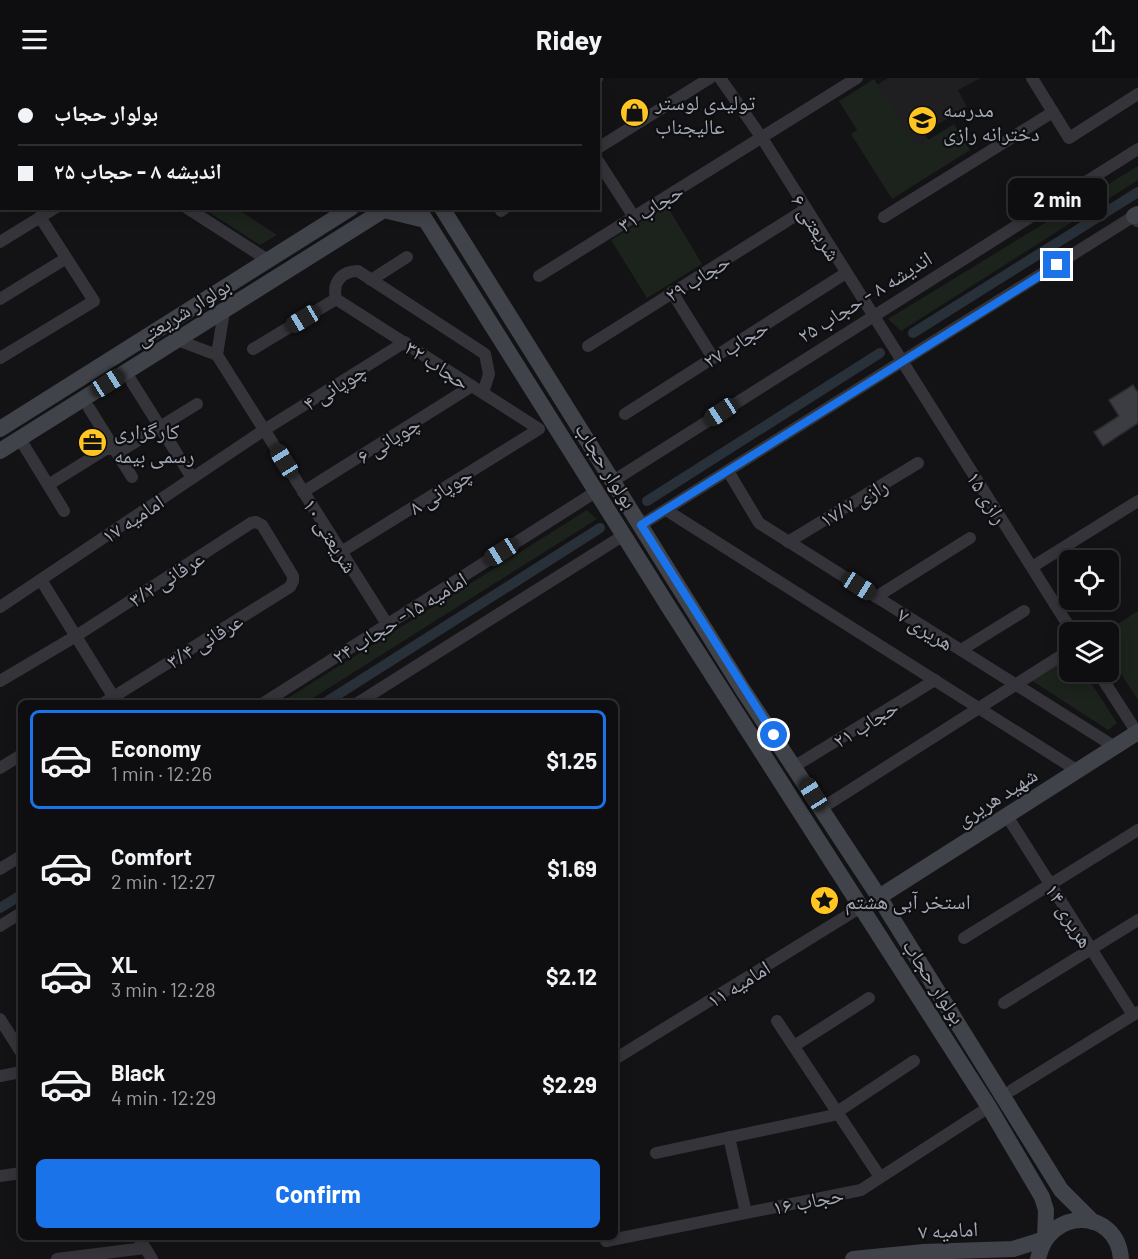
<!DOCTYPE html>
<html lang="en">
<head>
<meta charset="utf-8">
<style>
  body { margin:0; font-family:Barlow,"Noto Naskh Arabic",sans-serif; background:#171719; color:#f1f3f6; height:100vh; display:flex; flex-direction:column; font-size:22px; white-space:nowrap }
  * { box-sizing:border-box; margin:0 }
  p { font-size:20px; color:#9b9c9f }
  .icon { flex:none; width:33px; height:33px; fill:none; stroke:currentColor; stroke-width:2; stroke-linecap:round; stroke-linejoin:round }
  .map { position:relative; flex:1; overflow:hidden }
  .drawer { position:absolute; left:18px; top:622px; width:600px; height:540px; display:flex; flex-direction:column; background:#0e0e10; border-radius:9px; box-shadow:0 3px 15px #0003,0 0 0 2px #2e2e30 }
  .drawer>* { flex:none }
  .top-card { position:absolute; left:0px; top:0px; width:600px; height:132px; box-shadow:0 3px 15px #0003,0 0 0 2px #2e2e30; display:grid; align-content:center; height:132px; padding:0 18px; background:#0e0e10 }
  .fabs { position:absolute; left:1059px; top:472px; display:grid; gap:12px }
  .fabs a { display:grid; place-items:center; width:60px; height:60px; border-radius:9px; background:#0e0e10; box-shadow:0 3px 15px #0003,0 0 0 2px #2e2e30; font-size:30px }
  .end { position:absolute; width:27px; height:27px; margin:-14px; border:8px solid #1a73e8; background:#fff; box-shadow:0 0 0 3px #fff }
  .from { border-radius:50% }
  .bubble { position:absolute; height:42px; border-radius:9px; background:#0e0e10; box-shadow:0 3px 15px #0003,0 0 0 2px #2e2e30; font-size:20px; font-weight:700; line-height:42px; text-align:center }
  .car { position:absolute; width:18px; height:36px; margin:-18px -9px; border-radius:8px; box-shadow:0 0 4px 2px #0007; background:linear-gradient(#222 24%,#8ab4d8 0 40%,#222 0 76%,#8ab4d8 0 86%,#222 0) }
  .top-card b { display:flex; align-items:center; gap:21px; height:57px; font-size:22px }
  .top-card b+b { border-top:2px solid #2e2e30 }
  .top-card i { width:15px; height:15px; background:#f1f3f6 }
  ul { padding:10px 0 0; list-style:none }
  li { display:flex; align-items:center; gap:18px; height:99px; margin:0 12px 9px; padding:0 6px; border:3px solid transparent; border-radius:9px }
  li div { flex:1 }
  li b { display:block; font-size:22px }
  li em { font-style:normal; font-weight:700 }
  li.current { border-color:#1a73e8 }
  li>.icon { width:54px; height:54px; stroke-width:1.5 }
  .action { display:flex; gap:12px; margin-top:auto; padding:12px 18px }
  .action a { flex:1; height:69px; border-radius:9px; background:#1a73e8; color:#fff; font-size:24px; font-weight:700; line-height:69px; text-align:center }
  header { display:flex; justify-content:space-between; align-items:center; height:78px; padding:0 18px; background:#0e0e10; font-size:27px; font-weight:700 }
  .map>svg:first-child { display:block }
  .built { fill:#1f1f22 }
  .green { fill:#1b231c }
  .lines { fill:none; stroke-linecap:round; stroke-linejoin:round }
  .canal { stroke:#283039; stroke-width:10 }
  .building { fill:#3c3d42; stroke:#2d2d31; stroke-width:1.5 }
  .street { stroke:#34343a; stroke-width:12 }
  .secondary { stroke:#41434a; stroke-width:16 }
  .route { stroke:#1a73e8; stroke-width:8 }
  .labels { text-anchor:middle; dominant-baseline:central; stroke-width:4.5; stroke-linejoin:round; paint-order:stroke }
  .poi-label { font-size:21px; fill:#a3a8b6; stroke:#0e0e10; text-anchor:start }
  .street-label { font-size:21px; fill:#a3a8b6; stroke:#0e0e10 }
</style>
</head>
<body>
<header><svg class="icon" aria-label="menu" viewBox="0 0 24 24"><path d="M4 6h16M4 12h16M4 18h16"/></svg>Ridey<svg class="icon" aria-label="share" viewBox="0 0 24 24"><path d="M12 15V3M7 8l5-5 5 5M5 13v7h14v-7"/></svg></header>
<div class="map">
<svg width="1138" height="1181" viewBox="0 0 1138 1181">
  <rect width="100%" height="100%" fill="#131315"/>
  <polygon class="built" points="888,0 981,0 958,12 967,29 923,55 929,62 917,70 877,7"/>
  <g class="green">
    <polygon points="874,1 917,69 954,46 970,72 892,121 851,56 857,52 839,23"/>
    <polygon points="1138,88 1138,102 901,253 888,241"/>
    <polygon points="667,128 702,186 647,220 611,162"/>
    <polygon points="204,131 237,131 277,157 260,167"/>
    <polygon points="587,432 597,441 305,625 280,625"/>
    <polygon points="1138,533 1138,622 1109,577 1108,555 1103,555"/>
    <polygon points="1069,576 1070,594 1084,594 1117,645 1108,652 1031,602"/>
  </g>
  <g class="lines">
    <g class="canal">
      <polyline points="913,255 1138,114"/>
      <polyline points="647,423 880,275"/>
      <polyline points="323,626 600,450"/>
      <polyline points="0,830 21,817"/>
    </g>
  </g>
  <polygon class="building" points="1133,307 1138,315 1138,345 1103,368 1094,354 1119,338 1109,322"/>
  <g class="lines">
    <g class="street">
      <polyline points="720,0 762,60 1073,555"/>
      <polyline points="1032,0 1069,60 1138,16"/>
      <polyline points="0,2 2,4"/>
      <polyline points="158,2 161,0"/>
      <polyline points="441,2 443,0"/>
      <polyline points="598,70 710,0"/>
      <polyline points="598,83 634,139"/>
      <polyline points="0,100 2,99"/>
      <polyline points="187,130 268,182"/>
      <polyline points="501,133 505,130"/>
      <polyline points="884,139 1053,34"/>
      <polyline points="0,164 55,130"/>
      <polyline points="539,198 857,0"/>
      <polyline points="371,202 407,179"/>
      <polyline points="672,214 713,280"/>
      <polyline points="0,221 65,181"/>
      <polyline points="336,221 539,351 341,474"/>
      <path d="M336 221C332 205 341 193 358 193L485 276 489 296 483 315"/>
      <polyline points="177,262 217,277"/>
      <polyline points="588,268 806,131"/>
      <polyline points="253,271 336,221"/>
      <polyline points="217,277 387,546"/>
      <polyline points="217,277 224,233"/>
      <polyline points="0,280 94,223 40,139"/>
      <polyline points="130,301 189,395"/>
      <polyline points="89,330 132,399"/>
      <polyline points="625,336 846,195"/>
      <polyline points="20,361 64,433"/>
      <polyline points="728,393 759,445 1115,669"/>
      <polyline points="613,403 1138,71"/>
      <polyline points="48,407 106,371 124,371 197,326"/>
      <polyline points="303,414 472,308"/>
      <polyline points="666,432 1078,693"/>
      <polyline points="641,447 1134,138 1137,143"/>
      <polyline points="788,464 918,385"/>
      <polyline points="1032,489 1138,423"/>
      <polyline points="41,502 116,623"/>
      <polyline points="876,519 970,460"/>
      <polyline points="0,529 264,352 405,264"/>
      <polyline points="961,572 1024,533"/>
      <polyline points="1098,594 1138,656"/>
      <polyline points="0,603 76,558 251,445 256,444 262,447 293,498 293,503 290,509 102,626"/>
      <polyline points="262,626 597,413"/>
      <polyline points="356,626 624,457"/>
      <polyline points="795,688 935,602"/>
      <polyline points="0,690 21,677"/>
      <polyline points="822,730 1070,572"/>
      <polyline points="1007,738 1133,937"/>
      <polyline points="0,791 21,778"/>
      <polyline points="0,848 21,835"/>
      <polyline points="964,860 1138,752"/>
      <polyline points="1004,925 1138,842"/>
      <polyline points="0,941 21,974"/>
      <polyline points="777,943 880,1099"/>
      <polyline points="794,968 869,920"/>
      <polyline points="615,981 861,829"/>
      <polyline points="0,998 21,994"/>
      <polyline points="1012,1012 1138,934"/>
      <polyline points="837,1034 914,983"/>
      <polyline points="729,1059 746,1135"/>
      <polyline points="656,1075 839,1036"/>
      <polyline points="0,1098 21,1095"/>
      <polyline points="139,1160 152,1181"/>
      <polyline points="606,1163 861,1112 989,1029"/>
      <polyline points="57,1181 145,1170"/>
    </g>
    <g class="secondary">
      <polyline points="336,0 337,2"/>
      <polyline points="361,0 362,2"/>
      <polyline points="557,2 559,0"/>
      <polyline points="593,2 595,0"/>
      <polyline points="418,130 670,531 989,1029 1042,1119 1046,1132 1045,1161"/>
      <polyline points="442,130 743,612 879,819 1061,1112 1093,1144"/>
      <polyline points="384,132 425,142"/>
      <polyline points="1134,138 1138,136"/>
      <polyline points="0,351 351,130"/>
      <polyline points="0,373 387,130"/>
      <polyline points="879,819 1138,654"/>
      <polyline points="853,1181 924,1174 1013,1171 1045,1161"/>
      <path d="M1038 1181C1048 1129 1117 1129 1121 1181"/>
    </g>
  </g>
  <g class="lines">
    <polyline class="route" points="774,657 641,447 1057,187"/>
  </g>
  <defs>
    <symbol id="shop-disc" viewBox="-11 -11 22 22"><circle r="9.5" fill="#ffc521" stroke="#0e0e10"/><path d="M-5-2.5h2.3a2.7 3.5 0 0 1 5.4 0H5L5.5 6h-11ZM-1.5-2.5h3a1.5 2.3 0 0 0-3 0Z" fill="#111"/></symbol>
    <symbol id="school-disc" viewBox="-11 -11 22 22"><circle r="9.5" fill="#ffc521" stroke="#0e0e10"/><path d="M0-5L7-2L0 1L-7-2ZM-4 1L0 2.5L4 1V4Q0 6-4 4Z" fill="#111"/></symbol>
    <symbol id="office-disc" viewBox="-11 -11 22 22"><circle r="9.5" fill="#ffc521" stroke="#0e0e10"/><path d="M-6-3h4V-5.5h4V-3h4V5H-6ZM-1-4.5V-3h2v-1.5ZM-6 0V1H6V0Z" fill="#111"/></symbol>
    <symbol id="sight-disc" viewBox="-11 -11 22 22"><circle r="9.5" fill="#ffc521" stroke="#0e0e10"/><path d="M0-6L1.8-2.2L6-1.7L2.9 1.2L3.7 5.4L0 3.3L-3.7 5.4L-2.9 1.2L-6-1.7L-1.8-2.2Z" fill="#111"/></symbol>
  </defs>
  <g fill-rule="evenodd">
    <use href="#shop-disc" x="618" y="18" width="33" height="33"/>
    <use href="#school-disc" x="906" y="26" width="33" height="33"/>
    <use href="#office-disc" x="76" y="348" width="33" height="33"/>
    <use href="#sight-disc" x="808" y="806" width="33" height="33"/>
  </g>
  <g class="labels">
    <g class="poi-label">
      <text x="655" y="23">تولیدی لوستر<tspan x="655" dy="24">عالیجناب</tspan></text>
      <text x="943" y="30">مدرسه<tspan x="943" dy="24">دخترانه رازی</tspan></text>
      <text x="114" y="352">کارگزاری<tspan x="114" dy="24">رسمی بیمه</tspan></text>
      <text x="845" y="822">استخر آبی هشتم</text>
    </g>
    <g class="street-label">
      <text transform="translate(650 129) rotate(-32)">حجاب ۳۱</text>
      <text transform="translate(817 149) rotate(58)">شریعتی ۶</text>
      <text transform="translate(697 199) rotate(-32)">حجاب ۲۹</text>
      <text transform="translate(864 218) rotate(-32)">اندیشه ۸ - حجاب ۲۵</text>
      <text transform="translate(182 233) rotate(-32)">بولوار شریعتی</text>
      <text transform="translate(735 265) rotate(-32)">حجاب ۲۷</text>
      <text transform="translate(438 286) rotate(33)">حجاب ۳۲</text>
      <text transform="translate(334 308) rotate(-32)">چوپانی ۴</text>
      <text transform="translate(388 361) rotate(-32)">چوپانی ۶</text>
      <text transform="translate(607 387) rotate(58)">بولوار حجاب</text>
      <text transform="translate(440 412) rotate(-32)">چوپانی ۸</text>
      <text transform="translate(988 419) rotate(58)">رازی ۱۵</text>
      <text transform="translate(853 424) rotate(-31)">رازی ۱۷/۷</text>
      <text transform="translate(132 440) rotate(-34)">امامیه ۱۷</text>
      <text transform="translate(331 457) rotate(58)">شریعتی ۱۰</text>
      <text transform="translate(166 500) rotate(-33)">عرفانی ۳/۲</text>
      <text transform="translate(399 539) rotate(-32)">امامیه ۱۵- حجاب ۲۴</text>
      <text transform="translate(926 550) rotate(32)">هریری ۷</text>
      <text transform="translate(204 562) rotate(-32)">عرفانی ۳/۴</text>
      <text transform="translate(865 645) rotate(-32)">حجاب ۲۱</text>
      <text transform="translate(996 718) rotate(-32)">شهید هریری</text>
      <text transform="translate(1070 837) rotate(58)">هریری ۱۴</text>
      <text transform="translate(935 903) rotate(57)">بولوار حجاب</text>
      <text transform="translate(738 905) rotate(-32)">امامیه ۱۱</text>
      <text transform="translate(808 1122) rotate(-11)">حجاب ۱۶</text>
      <text transform="translate(948 1151) rotate(-3)">امامیه ۷</text>
    </g>
  </g>
</svg>
<div class="fabs">
<a><svg class="icon" aria-label="locate" viewBox="0 0 24 24"><circle cx="12" cy="12" r="6"/><path d="M12 2v4M12 18v4M2 12h4M18 12h4"/></svg></a>
<a><svg class="icon" aria-label="layers" viewBox="0 0 24 24"><path d="M12 4l9 5-9 5-9-5zM3 14l9 5 9-5"/></svg></a>
</div>
<i class="end from" style="left:774px;top:657px"></i>
<i class="end" style="left:1057px;top:187px"></i>
<div class="bubble" style="left:1008px;top:100px;width:99px">2 min</div>
<i class="car" style="left:303px;top:241px;rotate:239deg"></i>
<i class="car" style="left:108px;top:305px;rotate:58deg"></i>
<i class="car" style="left:721px;top:334px;rotate:237deg"></i>
<i class="car" style="left:284px;top:383px;rotate:328deg"></i>
<i class="car" style="left:501px;top:474px;rotate:238deg"></i>
<i class="car" style="left:859px;top:508px;rotate:122deg"></i>
<i class="car" style="left:813px;top:716px;rotate:328deg"></i>
<div class="top-card">
<b><i class="from"></i>بولوار حجاب</b>
<b><i></i>اندیشه ۸ - حجاب ۲۵</b>
</div>
<section class="drawer">
<ul>
<li class="current"><svg class="icon" aria-label="car" viewBox="0 0 24 24"><path d="M5 17H2v-5l4-1 3-4h7l3 4 3 1v5h-3M9 17h6M6 11h13"/><circle cx="7" cy="17" r="2"/><circle cx="17" cy="17" r="2"/></svg><div><b>Economy</b><p>1 min · 12:26</p></div><em>$1.25</em></li>
<li><svg class="icon" aria-label="car" viewBox="0 0 24 24"><path d="M5 17H2v-5l4-1 3-4h7l3 4 3 1v5h-3M9 17h6M6 11h13"/><circle cx="7" cy="17" r="2"/><circle cx="17" cy="17" r="2"/></svg><div><b>Comfort</b><p>2 min · 12:27</p></div><em>$1.69</em></li>
<li><svg class="icon" aria-label="car" viewBox="0 0 24 24"><path d="M5 17H2v-5l4-1 3-4h7l3 4 3 1v5h-3M9 17h6M6 11h13"/><circle cx="7" cy="17" r="2"/><circle cx="17" cy="17" r="2"/></svg><div><b>XL</b><p>3 min · 12:28</p></div><em>$2.12</em></li>
<li><svg class="icon" aria-label="car" viewBox="0 0 24 24"><path d="M5 17H2v-5l4-1 3-4h7l3 4 3 1v5h-3M9 17h6M6 11h13"/><circle cx="7" cy="17" r="2"/><circle cx="17" cy="17" r="2"/></svg><div><b>Black</b><p>4 min · 12:29</p></div><em>$2.29</em></li>
</ul>
<div class="action"><a>Confirm</a></div>
</section>
</div>
</body>
</html>
